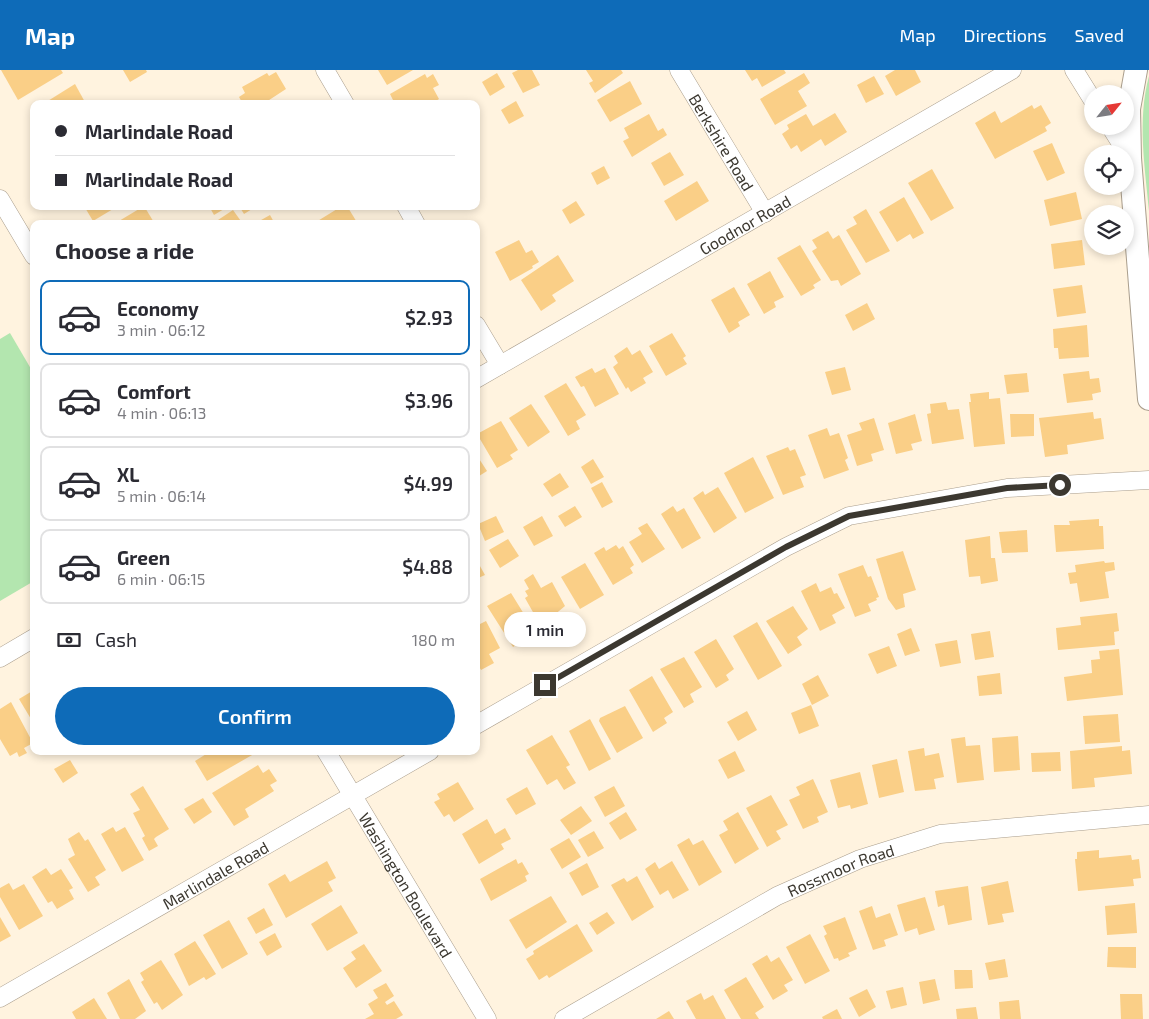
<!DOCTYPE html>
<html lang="en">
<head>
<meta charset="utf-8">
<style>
  body { margin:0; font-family:"Exo 2",sans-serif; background:#f2f2f3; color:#2b2b33; height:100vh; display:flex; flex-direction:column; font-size:19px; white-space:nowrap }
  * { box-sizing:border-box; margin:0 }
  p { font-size:16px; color:#7c7c81 }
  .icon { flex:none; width:28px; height:28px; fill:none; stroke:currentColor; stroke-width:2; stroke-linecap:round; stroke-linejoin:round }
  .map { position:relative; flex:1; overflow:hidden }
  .sheet { position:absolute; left:30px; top:150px; width:450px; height:535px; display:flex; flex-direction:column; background:#fff; border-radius:10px; box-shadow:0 2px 8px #0003 }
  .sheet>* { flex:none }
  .hud { position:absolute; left:30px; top:30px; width:450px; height:110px; border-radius:10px; box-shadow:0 2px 8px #0003; display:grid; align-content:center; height:110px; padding:0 25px; background:#fff }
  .needle { width:32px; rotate:60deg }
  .buttons { position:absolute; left:1084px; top:15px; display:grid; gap:10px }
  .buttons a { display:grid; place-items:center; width:50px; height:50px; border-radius:50%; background:#fff; box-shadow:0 2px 8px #0003; font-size:25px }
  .end { position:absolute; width:22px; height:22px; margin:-11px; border:6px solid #3c3830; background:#fff; box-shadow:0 0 0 2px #fff }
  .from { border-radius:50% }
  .bubble { position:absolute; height:35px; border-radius:18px; background:#fff; box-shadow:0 2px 8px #0003; font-size:16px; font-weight:600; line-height:35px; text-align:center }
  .hud b { display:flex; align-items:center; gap:18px; height:48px; font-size:19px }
  .hud b+b { border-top:1px solid #e1e1e2 }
  .hud i { width:12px; height:12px; background:#2b2b33 }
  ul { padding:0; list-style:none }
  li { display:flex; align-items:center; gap:15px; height:75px; margin:0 10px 8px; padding:0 15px; border:2px solid #e1e1e2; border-radius:10px }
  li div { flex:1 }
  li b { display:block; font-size:19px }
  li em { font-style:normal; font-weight:600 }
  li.current { border-color:#0e6bb8 }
  li>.icon { width:45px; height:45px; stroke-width:1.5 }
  h2 { padding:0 25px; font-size:22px; line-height:60px }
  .pay { display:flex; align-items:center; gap:12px; height:55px; padding:0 25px; font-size:19px }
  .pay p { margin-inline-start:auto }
  .primary-button { display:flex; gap:10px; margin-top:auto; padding:10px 25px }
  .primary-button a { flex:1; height:58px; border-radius:30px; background:#0e6bb8; color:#fff; font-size:20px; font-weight:600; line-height:58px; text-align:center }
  header { display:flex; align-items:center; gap:30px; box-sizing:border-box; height:70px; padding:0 25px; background:#0e6bb8; color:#fff }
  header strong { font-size:24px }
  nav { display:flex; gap:28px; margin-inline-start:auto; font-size:18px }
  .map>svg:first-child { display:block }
  .green { fill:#b3e6af }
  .building { fill:#facf87 }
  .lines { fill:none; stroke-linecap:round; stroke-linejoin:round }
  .minor-casing { stroke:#aa9e8d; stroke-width:19 }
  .tertiary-casing { stroke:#aa9e8d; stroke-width:24 }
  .minor { stroke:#fff; stroke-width:18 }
  .tertiary { stroke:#fff; stroke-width:22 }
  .route { stroke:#3c3830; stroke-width:6 }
  .labels { text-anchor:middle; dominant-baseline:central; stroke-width:4; stroke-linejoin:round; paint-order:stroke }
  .street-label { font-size:16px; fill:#3c3830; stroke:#fff }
</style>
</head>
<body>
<header>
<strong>Map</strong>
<nav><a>Map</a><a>Directions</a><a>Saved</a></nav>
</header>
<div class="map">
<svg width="1149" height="949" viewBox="0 0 1149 949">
  <rect width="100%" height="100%" fill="#fff3df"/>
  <g class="green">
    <path d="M1149 6V141C1145 97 1137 50 1149 6Z"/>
    <polygon points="10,263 34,304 34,511 0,531 0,269"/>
  </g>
  <g class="building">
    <polygon points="1,0 61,0 63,3 18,30"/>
    <polygon points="123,0 146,0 147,2 130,12"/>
    <polygon points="378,0 413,0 387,15"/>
    <polygon points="518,0 532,0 540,15 523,23 512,3"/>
    <polygon points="586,0 621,0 623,3 595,23 589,13 593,11"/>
    <polygon points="745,0 784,0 786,3 762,17 757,8 752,11"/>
    <polygon points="895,0 915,0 921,12 896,26 885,6"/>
    <polygon points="276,2 286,19 263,34 243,34 239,27 245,23 242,17 267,3 269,6"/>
    <polygon points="497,3 505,17 490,26 482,12"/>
    <polygon points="804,3 810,13 798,21 807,36 775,55 760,29"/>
    <polygon points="425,4 427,8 433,4 439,15 433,18 439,29 431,34 395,34 390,24"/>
    <polygon points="874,6 884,24 866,33 857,15"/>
    <polygon points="630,11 642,34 610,52 597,30"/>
    <polygon points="75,14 86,34 43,34"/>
    <polygon points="516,31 524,46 509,54 501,40"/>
    <polygon points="1032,35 1034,39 1041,35 1051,53 1045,57 1047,61 995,89 975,53 995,41 1001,53"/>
    <polygon points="835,43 847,62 825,76 821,69 801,82 797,75 791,79 782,64 789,59 787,55 806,44 813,56"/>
    <polygon points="649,44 658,61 663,58 667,65 632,87 623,71 629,68 624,58"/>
    <polygon points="1052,73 1065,103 1047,111 1033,81"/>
    <polygon points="670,82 684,105 664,116 651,93"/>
    <polygon points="604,96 610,108 597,115 591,103"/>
    <polygon points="932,99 954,138 931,151 908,113"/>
    <polygon points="697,111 709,131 676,151 664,131"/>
    <polygon points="1076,122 1082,149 1050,156 1044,130"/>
    <polygon points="904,127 924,163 913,169 910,164 897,172 879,142"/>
    <polygon points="576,131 585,145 570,154 562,140"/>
    <polygon points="84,136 118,136 93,151"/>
    <polygon points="144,136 155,154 114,154"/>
    <polygon points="209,136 229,136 214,145"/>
    <polygon points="239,136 257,136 244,144"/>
    <polygon points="342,136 347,136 358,154 317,154 316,152"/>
    <polygon points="866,139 890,181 866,193 846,160 857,154 853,147"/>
    <polygon points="233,140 243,154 220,154 218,150"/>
    <polygon points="270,145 275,154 254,154"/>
    <polygon points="828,161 833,169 839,165 861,204 841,216 838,210 831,211 812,181 817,178 812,170"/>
    <polygon points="519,170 526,183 532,180 539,192 532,196 533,198 510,211 495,182"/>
    <polygon points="1082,170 1085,195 1054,199 1051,174"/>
    <polygon points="800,175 821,210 813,215 815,218 801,226 777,188"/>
    <polygon points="558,185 574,211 552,225 556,231 541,241 521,210"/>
    <polygon points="770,201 784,227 774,232 776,237 764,244 747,214"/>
    <polygon points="1082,215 1086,243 1057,247 1053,219"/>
    <polygon points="734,217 750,245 738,252 740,256 729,263 711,230"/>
    <polygon points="867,233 875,249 853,261 845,245"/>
    <polygon points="1087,255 1089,287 1059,289 1058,278 1054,278 1053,259"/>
    <polygon points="672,263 686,286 683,288 687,294 666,306 649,276"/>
    <polygon points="627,277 632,285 640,280 653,302 643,308 646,313 631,322 628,317 626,319 613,297 618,293 614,286"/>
    <polygon points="845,297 851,320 832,325 825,302"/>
    <polygon points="592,298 595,303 605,298 619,324 595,337 584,316 581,317 575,307"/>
    <polygon points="1089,301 1090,309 1099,308 1101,322 1092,324 1093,330 1067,333 1063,304"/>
    <polygon points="1027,303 1029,322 1007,324 1004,305"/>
    <polygon points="566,313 586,345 576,351 580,359 568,366 544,326"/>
    <polygon points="989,322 989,329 1000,328 1005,374 974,377 969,332 971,332 970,324"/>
    <polygon points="946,332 948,340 959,339 964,369 932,374 927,344 931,343 930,334"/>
    <polygon points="531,334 550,362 528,377 509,348"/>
    <polygon points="1093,342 1094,349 1101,348 1104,369 1067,375 1068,384 1045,387 1039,348"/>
    <polygon points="915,344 922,371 911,374 913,380 896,384 888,353"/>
    <polygon points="1010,344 1034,344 1034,366 1011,367"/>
    <polygon points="874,348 884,380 871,384 873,391 857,396 847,365 862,360 859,353"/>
    <polygon points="501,351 518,380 510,385 513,389 497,398 477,364"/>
    <polygon points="827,358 830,366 839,363 848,388 845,390 849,400 824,409 808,365"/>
    <polygon points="788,377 790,381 795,379 806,405 800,407 804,417 783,425 766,386"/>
    <polygon points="476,384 487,401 476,408"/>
    <polygon points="753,387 774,428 745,443 724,403"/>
    <polygon points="593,389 604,407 591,414 581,397"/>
    <polygon points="560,403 569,417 552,427 543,414"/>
    <polygon points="602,412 613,432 602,438 591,418"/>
    <polygon points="718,417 737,448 714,463 693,428 703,421 705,425"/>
    <polygon points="575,436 582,447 565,457 558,446"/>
    <polygon points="673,436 677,442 684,438 701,468 682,479 661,444"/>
    <polygon points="496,446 504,462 485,471 478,454"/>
    <polygon points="542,446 553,466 534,476 523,457"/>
    <polygon points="1099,449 1099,456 1103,456 1104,479 1056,482 1054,455 1070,455 1069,451"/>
    <polygon points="647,453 665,479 642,493 629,472 642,464 638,458"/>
    <polygon points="1027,460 1028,482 1002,483 999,462"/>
    <polygon points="990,466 991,488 995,488 998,511 981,514 980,506 969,507 965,470"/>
    <polygon points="508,469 519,486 500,498 489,480"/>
    <polygon points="616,475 619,479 623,476 634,495 630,498 633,503 613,515 594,483 604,477 606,481"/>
    <polygon points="903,481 916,520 903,524 905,537 896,540 888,529 876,489"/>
    <polygon points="476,489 485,505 476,509"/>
    <polygon points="1104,491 1105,493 1114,492 1115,500 1105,502 1109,528 1080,532 1077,513 1070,514 1068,503 1076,502 1075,495"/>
    <polygon points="585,493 604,525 580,539 561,507"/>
    <polygon points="863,495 868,507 871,506 879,527 876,528 877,530 868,534 871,541 855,547 838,504"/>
    <polygon points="533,504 541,518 552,512 565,536 553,546 550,544 555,553 546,558 541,550 538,551 525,528 528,526 525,521 529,519 524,510"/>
    <polygon points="816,513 820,522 831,517 834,524 837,523 845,538 832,545 836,553 820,561 801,521"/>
    <polygon points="511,523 532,557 521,564 525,569 513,577 487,536"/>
    <polygon points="793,536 808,559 797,567 802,575 788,584 766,551"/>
    <polygon points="1117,543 1119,561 1114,562 1115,575 1058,580 1056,558 1081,555 1080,547"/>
    <polygon points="486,551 500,578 489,584 494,593 481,600 476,591 476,556"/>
    <polygon points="757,552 782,596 758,610 733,566"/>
    <polygon points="911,558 920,581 905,586 897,564"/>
    <polygon points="990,561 994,587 975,590 971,564"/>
    <polygon points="716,569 734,599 726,605 729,610 716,618 694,582"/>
    <polygon points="957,570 961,593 940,597 935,574"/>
    <polygon points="889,576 897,596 877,604 868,584"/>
    <polygon points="1119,579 1123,625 1067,631 1064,607 1092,603 1091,590 1100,589 1099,581"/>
    <polygon points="684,587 702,617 690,624 694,632 684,638 660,599"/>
    <polygon points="1000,603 1002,624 979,626 977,606"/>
    <polygon points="818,605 829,626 812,635 802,614"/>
    <polygon points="652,606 673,642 664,648 667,653 653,662 629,620"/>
    <polygon points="34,620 34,654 19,629"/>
    <polygon points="11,632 33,673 24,678 27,683 19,687 17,682 10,686 0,669 0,639"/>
    <polygon points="811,635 819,656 799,664 791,643"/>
    <polygon points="625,636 643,668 617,683 599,651 600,648"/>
    <polygon points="747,641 757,660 738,671 727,652"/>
    <polygon points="1118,644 1120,672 1085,674 1083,646"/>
    <polygon points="590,649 611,689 589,701 569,661"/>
    <polygon points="552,665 570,695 566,697 576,713 564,720 557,709 547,715 526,680"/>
    <polygon points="1018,666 1020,700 994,702 992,668"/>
    <polygon points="965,667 966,676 980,675 984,710 957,713 951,669"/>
    <polygon points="1122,676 1122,681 1130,680 1132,704 1094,708 1095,717 1072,719 1070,681"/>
    <polygon points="924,678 925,686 939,683 944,707 934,709 936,719 915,721 908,681"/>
    <polygon points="211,681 259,681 207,711 195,691"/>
    <polygon points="735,681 745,701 728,709 718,690"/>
    <polygon points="1060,682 1061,701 1032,702 1031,683"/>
    <polygon points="897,689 904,722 879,728 872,695"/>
    <polygon points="70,690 78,703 63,713 54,699"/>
    <polygon points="258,695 263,703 269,699 277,711 270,715 274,721 245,739 249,747 234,756 212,723"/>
    <polygon points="860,702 868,734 851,739 850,735 838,738 830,710"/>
    <polygon points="813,709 828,742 817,747 819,752 803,759 789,730 800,725 796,717"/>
    <polygon points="458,712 474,739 454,752 449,744 444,747 434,732 440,729 437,724"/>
    <polygon points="143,716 169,759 156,767 154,769 158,776 149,781 142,768 145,766 133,743 140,740 130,724"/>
    <polygon points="614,716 625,736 605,747 594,727"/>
    <polygon points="527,717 536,734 516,745 506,729"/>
    <polygon points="771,725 788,755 776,761 781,769 767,777 746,738"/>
    <polygon points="203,728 212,742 194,754 184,739"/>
    <polygon points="581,736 592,751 571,765 560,750"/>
    <polygon points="626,742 637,760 620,770 609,753"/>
    <polygon points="738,742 759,779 735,794 719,765 728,760 723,751"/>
    <polygon points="487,749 495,764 505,758 511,769 501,774 504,779 479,794 462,764"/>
    <polygon points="113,757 116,762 125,757 144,790 122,802 101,764"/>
    <polygon points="594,761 604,778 588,787 578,770"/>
    <polygon points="79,762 85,771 88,769 106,800 95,807 100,815 88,822 68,789 75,785 68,769"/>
    <polygon points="569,768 581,787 562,799 550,779"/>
    <polygon points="689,768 693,775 703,770 722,802 699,816 677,775"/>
    <polygon points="1099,780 1099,788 1131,785 1132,790 1139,789 1141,808 1133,809 1134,816 1078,821 1075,789 1077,789 1077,782"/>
    <polygon points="516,789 518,794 522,792 529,804 525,806 527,811 491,831 480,809"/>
    <polygon points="327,791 336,808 328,812 333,821 286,848 268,814 285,804 290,812"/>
    <polygon points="672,791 689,820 673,829 668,820 660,825 645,799 655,792 659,799"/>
    <polygon points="587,793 599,817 582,826 569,803"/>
    <polygon points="46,798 51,805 61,799 73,818 69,820 74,829 57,839 52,831 48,833 32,807"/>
    <polygon points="637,806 654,837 632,851 611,815 624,808 627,812"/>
    <polygon points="1008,811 1014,842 1002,844 1004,852 988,855 981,817"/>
    <polygon points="9,813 13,820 24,814 43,846 19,860 0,827 0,818"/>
    <polygon points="968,816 972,850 948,855 944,835 938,837 935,821"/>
    <polygon points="551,826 567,852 526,879 509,850"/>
    <polygon points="925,827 935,860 919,865 917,858 905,862 897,835"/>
    <polygon points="1135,833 1137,863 1107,865 1105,836"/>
    <polygon points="341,835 358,863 327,881 311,854"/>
    <polygon points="872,836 876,848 890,843 898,865 884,870 886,876 873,880 859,841"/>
    <polygon points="264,838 273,855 256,864 247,848"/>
    <polygon points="607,842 615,853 597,865 589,853"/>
    <polygon points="0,847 11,866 0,872"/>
    <polygon points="845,847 857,879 848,883 850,886 839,891 838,888 834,889 824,866 827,864 823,856"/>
    <polygon points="229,850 248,884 222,899 203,865"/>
    <polygon points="577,854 593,881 549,908 547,905 539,910 526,889 534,884 533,881"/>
    <polygon points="275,863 282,877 267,886 259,872"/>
    <polygon points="810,864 830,901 805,914 786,877"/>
    <polygon points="195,871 216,904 206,910 204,907 189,916 174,884"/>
    <polygon points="364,874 382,901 356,918 343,898 356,889 351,882"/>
    <polygon points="1108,877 1136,877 1136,898 1107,897"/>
    <polygon points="767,885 771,892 779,887 793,910 784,915 788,921 773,930 752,894"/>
    <polygon points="1005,889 1008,907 989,910 985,893"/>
    <polygon points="161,890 183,925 162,940 157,932 154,934 141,912 144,910 140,903"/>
    <polygon points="954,900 972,900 973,918 955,919"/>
    <polygon points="746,907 764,937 755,943 759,949 741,949 724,920"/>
    <polygon points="129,909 146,941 135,949 120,949 107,923"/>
    <polygon points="935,909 940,930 923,934 919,912"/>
    <polygon points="386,913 394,926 385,932 387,935 394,931 403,945 396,949 365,949 374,944 368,934 378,928 373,920"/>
    <polygon points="903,917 907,935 891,939 886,921"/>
    <polygon points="867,919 876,937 859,947 849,928"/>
    <polygon points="701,923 704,930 713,925 726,949 696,949 686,931"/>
    <polygon points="1120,924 1142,924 1143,949 1121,949"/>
    <polygon points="94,928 107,949 76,949 72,942"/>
    <polygon points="1019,930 1021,949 1000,949 999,932"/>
    <polygon points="976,937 978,949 957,949 956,939"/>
    <polygon points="837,939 842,949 823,949 822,947"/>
    <polygon points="669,941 674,949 656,949"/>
  </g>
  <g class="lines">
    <defs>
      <g id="minor">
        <polyline points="325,0 345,34"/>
        <path id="s1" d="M679 0 765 143"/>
        <polyline points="1074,0 1092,29"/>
        <polyline points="1110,56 1130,88"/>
        <polyline points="0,129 34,186"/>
        <polyline points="406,136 416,154"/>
        <polyline points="476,255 500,295"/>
        <path id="s2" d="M476 309 1012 0"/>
        <polyline points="0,588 34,568"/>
        <polyline points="476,655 786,477 849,446 1007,418 1149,410"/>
        <path id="s3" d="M326 681 487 949"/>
        <path id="s4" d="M0 928 430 681"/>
        <path id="s5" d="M564 949 777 826 860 789 940 764 1149 745"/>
      </g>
      <polyline id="tertiary" points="1136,0 1129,39 1130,88 1149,329"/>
    </defs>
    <use href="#minor" class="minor-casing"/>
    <use href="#tertiary" class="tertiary-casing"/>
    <use href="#minor" class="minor"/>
    <use href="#tertiary" class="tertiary"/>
  </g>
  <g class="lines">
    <polyline class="route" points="545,615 786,477 849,446 1007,418 1060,415"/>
  </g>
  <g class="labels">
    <g class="street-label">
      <text stroke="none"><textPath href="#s1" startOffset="84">Berkshire Road</textPath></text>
      <text stroke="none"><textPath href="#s2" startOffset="310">Goodnor Road</textPath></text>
      <text stroke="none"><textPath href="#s5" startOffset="315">Rossmoor Road</textPath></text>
      <text stroke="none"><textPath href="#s4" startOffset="248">Marlindale Road</textPath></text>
      <text stroke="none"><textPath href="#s3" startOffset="156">Washington Boulevard</textPath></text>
    </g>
  </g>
</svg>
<div class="buttons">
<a><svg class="needle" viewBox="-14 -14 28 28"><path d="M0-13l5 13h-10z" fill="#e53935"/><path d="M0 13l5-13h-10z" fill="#7c7c81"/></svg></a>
<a><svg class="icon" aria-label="locate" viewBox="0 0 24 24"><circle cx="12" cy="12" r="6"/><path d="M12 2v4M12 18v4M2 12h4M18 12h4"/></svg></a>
<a><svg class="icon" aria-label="layers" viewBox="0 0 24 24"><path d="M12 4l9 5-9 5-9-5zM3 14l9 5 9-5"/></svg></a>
</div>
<i class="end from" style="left:1060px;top:415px"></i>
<i class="end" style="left:545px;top:615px"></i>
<div class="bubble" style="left:504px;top:542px;width:82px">1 min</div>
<div class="hud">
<b><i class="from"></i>Marlindale Road</b>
<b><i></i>Marlindale Road</b>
</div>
<section class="sheet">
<h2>Choose a ride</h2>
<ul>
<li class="current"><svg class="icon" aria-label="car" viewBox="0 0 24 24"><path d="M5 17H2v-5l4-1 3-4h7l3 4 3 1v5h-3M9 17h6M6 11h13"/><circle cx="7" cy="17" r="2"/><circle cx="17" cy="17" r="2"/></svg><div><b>Economy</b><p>3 min · 06:12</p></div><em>$2.93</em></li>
<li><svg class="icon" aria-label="car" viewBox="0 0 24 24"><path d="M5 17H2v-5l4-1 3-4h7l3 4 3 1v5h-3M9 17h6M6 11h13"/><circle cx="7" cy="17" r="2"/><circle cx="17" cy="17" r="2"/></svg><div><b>Comfort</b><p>4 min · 06:13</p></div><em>$3.96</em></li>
<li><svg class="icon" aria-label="car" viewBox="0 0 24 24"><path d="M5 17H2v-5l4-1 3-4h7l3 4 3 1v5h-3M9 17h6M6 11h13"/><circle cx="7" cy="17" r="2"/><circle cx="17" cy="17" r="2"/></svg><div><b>XL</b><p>5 min · 06:14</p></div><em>$4.99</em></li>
<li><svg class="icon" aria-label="car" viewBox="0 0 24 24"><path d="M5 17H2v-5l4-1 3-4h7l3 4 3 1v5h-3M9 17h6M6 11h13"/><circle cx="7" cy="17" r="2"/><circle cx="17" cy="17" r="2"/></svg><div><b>Green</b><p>6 min · 06:15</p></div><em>$4.88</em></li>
</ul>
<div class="pay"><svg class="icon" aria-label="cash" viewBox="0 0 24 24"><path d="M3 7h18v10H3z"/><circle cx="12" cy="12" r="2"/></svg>Cash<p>180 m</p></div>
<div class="primary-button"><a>Confirm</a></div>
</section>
</div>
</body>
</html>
